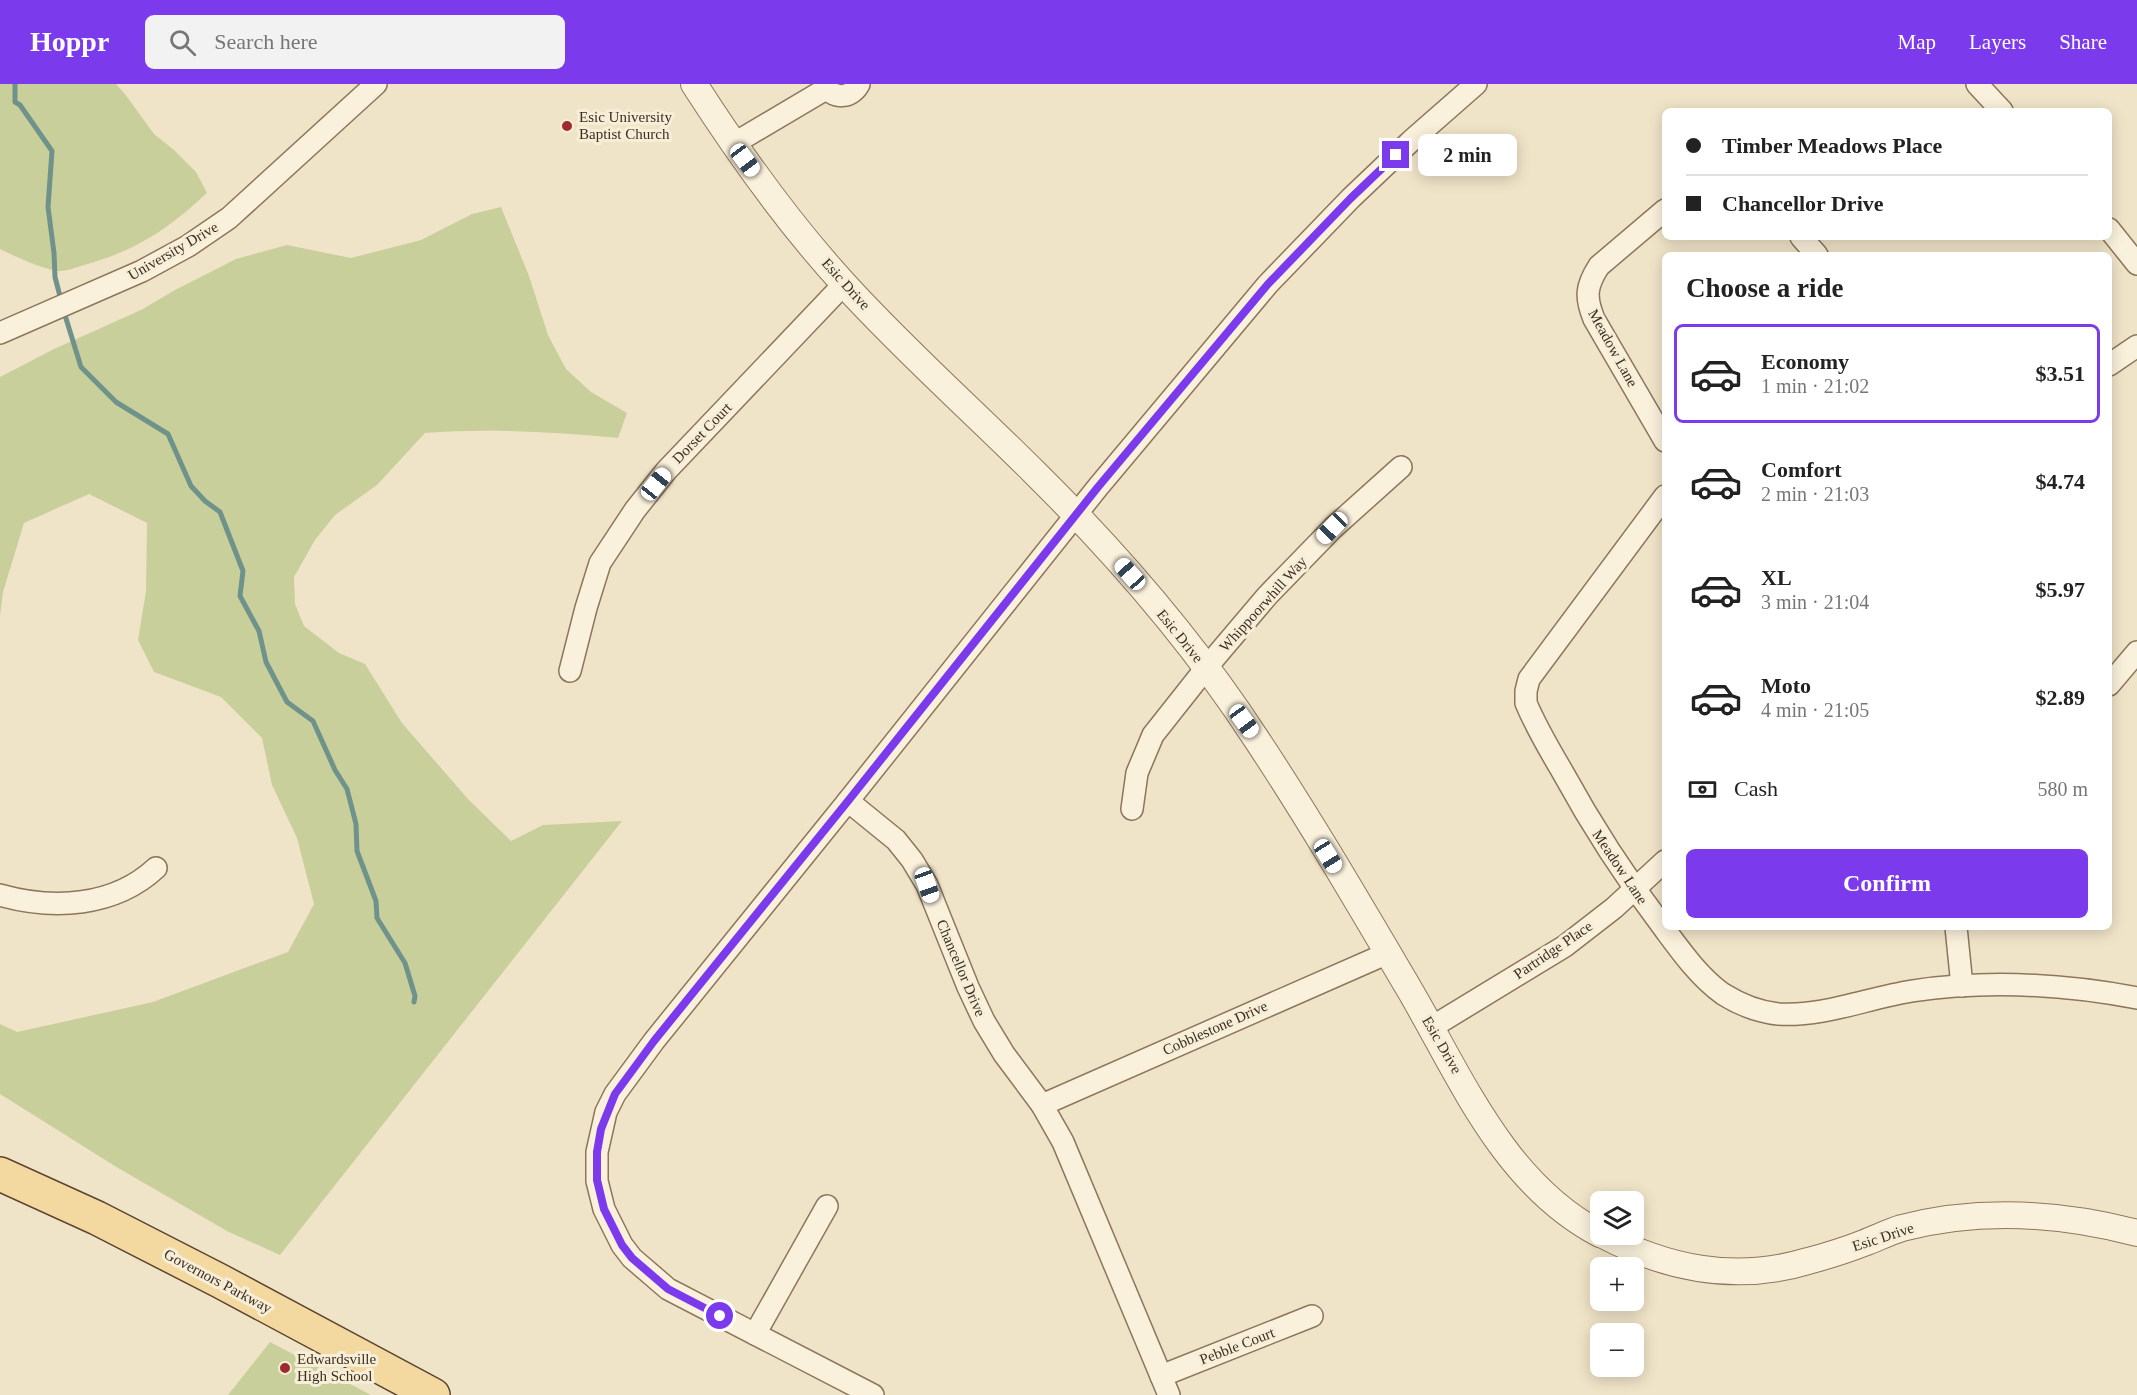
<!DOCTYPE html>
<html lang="en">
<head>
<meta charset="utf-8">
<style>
  body { margin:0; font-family:"Times New Roman",serif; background:#f2f2f2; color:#222; height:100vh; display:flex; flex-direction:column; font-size:22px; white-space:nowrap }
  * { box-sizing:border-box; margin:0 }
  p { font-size:20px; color:#767676 }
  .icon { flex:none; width:33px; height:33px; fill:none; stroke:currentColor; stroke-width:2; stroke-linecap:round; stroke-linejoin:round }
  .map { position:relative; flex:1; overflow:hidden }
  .drawer { position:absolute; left:1662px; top:168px; width:450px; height:678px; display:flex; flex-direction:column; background:#fff; border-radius:9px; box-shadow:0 3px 15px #0003 }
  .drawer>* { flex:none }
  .top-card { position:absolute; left:1662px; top:24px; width:450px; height:132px; border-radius:9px; box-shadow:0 3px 15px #0003; display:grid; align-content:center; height:132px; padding:0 24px; background:#fff }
  .buttons { position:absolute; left:1590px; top:1107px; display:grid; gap:12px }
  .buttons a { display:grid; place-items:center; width:54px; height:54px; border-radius:9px; background:#fff; box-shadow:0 3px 15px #0003; font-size:30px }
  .end { position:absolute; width:27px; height:27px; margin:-14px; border:8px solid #7c3aed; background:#fff; box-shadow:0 0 0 3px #fff }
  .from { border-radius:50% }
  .bubble { position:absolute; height:42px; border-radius:9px; background:#fff; box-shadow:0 3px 15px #0003; font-size:20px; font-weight:700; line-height:42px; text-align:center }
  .car { position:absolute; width:18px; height:36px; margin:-18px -9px; border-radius:8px; box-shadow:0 0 4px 2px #0007; background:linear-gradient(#fff 24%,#345 0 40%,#fff 0 76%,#345 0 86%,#fff 0) }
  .top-card b { display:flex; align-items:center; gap:21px; height:57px; font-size:22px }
  .top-card b+b { border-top:2px solid #e0e0e0 }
  .top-card i { width:15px; height:15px; background:#222 }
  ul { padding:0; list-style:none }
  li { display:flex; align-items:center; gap:18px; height:99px; margin:0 12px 9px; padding:0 12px; border:3px solid transparent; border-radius:9px }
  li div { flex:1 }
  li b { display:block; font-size:22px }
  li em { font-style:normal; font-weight:700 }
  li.on { border-color:#7c3aed }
  li>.icon { width:54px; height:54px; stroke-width:1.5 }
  h2 { padding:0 24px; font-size:27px; line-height:72px }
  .pay { display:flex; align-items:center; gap:15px; height:66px; padding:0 24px; font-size:22px }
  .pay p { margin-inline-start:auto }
  .button { display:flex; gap:12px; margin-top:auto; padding:12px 24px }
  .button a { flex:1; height:69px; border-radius:9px; background:#7c3aed; color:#fff; font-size:24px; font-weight:700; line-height:69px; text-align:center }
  header { display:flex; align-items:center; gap:36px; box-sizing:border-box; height:84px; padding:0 30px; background:#7c3aed; color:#fff }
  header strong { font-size:28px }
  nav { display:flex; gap:33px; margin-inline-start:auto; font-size:21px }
  .search { width:420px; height:54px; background:#f2f2f2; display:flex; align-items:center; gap:15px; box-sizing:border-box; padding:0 21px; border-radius:9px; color:#767676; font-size:22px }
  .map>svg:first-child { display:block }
  .green { fill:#c9cf9b }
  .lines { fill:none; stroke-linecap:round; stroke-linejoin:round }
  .stream { stroke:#6f938a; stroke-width:5 }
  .minor-casing { stroke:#8d765c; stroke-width:24 }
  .tertiary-casing { stroke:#8d765c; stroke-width:28 }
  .primary-casing { stroke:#5b4430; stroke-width:36 }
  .minor { stroke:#faf1dc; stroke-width:21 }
  .tertiary { stroke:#faf1dc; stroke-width:26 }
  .primary { stroke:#f3d9a0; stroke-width:33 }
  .route { stroke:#7c3aed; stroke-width:8 }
  .poi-dot { fill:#9e2a2b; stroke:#f7eed8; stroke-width:2 }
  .labels { text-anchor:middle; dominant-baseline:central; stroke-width:6; stroke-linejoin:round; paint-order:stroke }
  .poi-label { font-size:15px; fill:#3d2e20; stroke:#f7eed8; text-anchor:start }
  .street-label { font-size:15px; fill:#3d2e20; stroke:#f7eed8 }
</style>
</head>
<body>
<header>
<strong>Hoppr</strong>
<div class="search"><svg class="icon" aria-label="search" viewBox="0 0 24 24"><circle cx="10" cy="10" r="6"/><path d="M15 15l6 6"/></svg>Search here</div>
<nav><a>Map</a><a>Layers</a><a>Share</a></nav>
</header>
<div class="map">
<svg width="2137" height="1311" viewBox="0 0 2137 1311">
  <rect width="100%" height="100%" fill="#f0e4c8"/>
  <g class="green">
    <path d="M0 0H116L125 10 154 50 174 66 196 88 207 109C168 145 136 167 84 181 77 183 68 187 61 187 46 187 14 172 0 165Z"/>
    <path d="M501 123 529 192 548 251 566 285 591 308 627 329 618 354C554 348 490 344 425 349L377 401 335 431 315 456 294 493 295 520 304 542 339 569 365 580 402 639 468 715 511 757 543 741 622 737 280 1171 227 1147 118 1084 0 1010V940L17 948 153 918 288 868 314 820 297 754 272 701 262 654 221 613 154 588 138 556 146 507 147 439 89 410 24 439 3 508 0 532V293L54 265 141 226 175 206 236 175 287 161 351 174 421 156 472 130Z"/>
    <polygon points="270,1258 371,1311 228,1311"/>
  </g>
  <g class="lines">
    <g class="stream">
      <polyline points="15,0 15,18 20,21 52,67 48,123 54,169 55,193 61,216"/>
      <polyline points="64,228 81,283 116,318 168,350 191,402 205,417 220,428 243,487 240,512 259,547 266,578 287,618 313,637 335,686 347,705 356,740 357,767 376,817 377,834 405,879 415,912 414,918"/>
    </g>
    <defs>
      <g id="minor">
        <path d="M824 0C832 16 851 15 859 0"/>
        <polyline points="1977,0 2002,27"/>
        <polyline points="733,60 826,5"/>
        <path d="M1665 126 1599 182C1586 202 1585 213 1594 235L1665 357"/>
        <polyline points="2109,145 2137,180"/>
        <polyline points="1801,153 1817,171"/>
        <polyline points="0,249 142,187 188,162 229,134 376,0"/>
        <polyline points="2109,281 2137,262"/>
        <path d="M1665 412 1529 595 1526 607V619C1536 643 1549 665 1562 687 1592 742 1625 793 1663 843 1680 866 1699 893 1723 910 1739 920 1759 928 1778 930 1823 933 1868 914 1912 907 1986 896 2063 900 2137 914"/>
        <polyline points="570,587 586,524 600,479 635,426 666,387 844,200"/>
        <polyline points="2109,601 2137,568"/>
        <polyline points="848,717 896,756 912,776 927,801 968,903 984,937 1004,970 1042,1021 1063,1058 1169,1311"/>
        <polyline points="1132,725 1137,689 1153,651 1206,584 1267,512 1333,444 1401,383"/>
        <path d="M0 811C53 826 114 823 156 784"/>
        <polyline points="1956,843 1962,902"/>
        <polyline points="1432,943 1565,862 1614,824 1665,777"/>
        <polyline points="1042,1021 1388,869"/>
        <polyline points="755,1250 827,1122"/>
        <polyline points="1161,1292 1312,1232"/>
        <polyline points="873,1311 668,1205 632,1174 622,1161 604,1125 597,1097 597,1068 606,1028 615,1010 654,957 848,717 1098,403 1268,200 1351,114 1411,57 1476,0"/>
      </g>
      <g id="tertiary">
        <path d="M694 0C739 70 788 139 845 201 905 267 972 326 1035 389 1117 470 1194 559 1257 656 1310 736 1359 820 1408 903 1461 993 1503 1099 1600 1150"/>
        <path d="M1601 1150C1667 1185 1735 1199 1808 1177 1827 1172 1846 1166 1864 1159 1877 1154 1889 1148 1902 1144 1979 1124 2061 1129 2137 1149"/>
      </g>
      <polyline id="primary" points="0,1090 97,1134 220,1197 433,1311"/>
    </defs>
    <use href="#minor" class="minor-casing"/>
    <use href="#tertiary" class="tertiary-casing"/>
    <use href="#primary" class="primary-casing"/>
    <use href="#minor" class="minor"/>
    <use href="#tertiary" class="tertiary"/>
    <use href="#primary" class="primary"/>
  </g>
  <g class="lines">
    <polyline class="route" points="720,1232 668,1205 632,1174 622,1161 604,1125 597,1096 597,1068 601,1045 615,1010 654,957 848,717 1098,403 1268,200 1351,114 1396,71"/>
  </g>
  <g class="poi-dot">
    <circle cx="567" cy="42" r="6"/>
    <circle cx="285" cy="1284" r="6"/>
  </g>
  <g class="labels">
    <g class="poi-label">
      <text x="579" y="33">Esic University<tspan x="579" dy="17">Baptist Church</tspan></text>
      <text x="297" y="1275">Edwardsville<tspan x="297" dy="17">High School</tspan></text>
    </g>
    <g class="street-label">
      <text transform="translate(173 167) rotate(-30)">University Drive</text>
      <text transform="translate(846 200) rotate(48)">Esic Drive</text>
      <text transform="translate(1613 264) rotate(61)">Meadow Lane</text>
      <text transform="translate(702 349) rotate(-46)">Dorset Court</text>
      <text transform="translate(1263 520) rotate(-48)">Whippoorwhill Way</text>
      <text transform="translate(1180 552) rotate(51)">Esic Drive</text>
      <text transform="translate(1620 783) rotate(56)">Meadow Lane</text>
      <text transform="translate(1553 866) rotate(-34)">Partridge Place</text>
      <text transform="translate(961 884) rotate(67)">Chancellor Drive</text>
      <text transform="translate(1215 944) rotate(-24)">Cobblestone Drive</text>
      <text transform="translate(1442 961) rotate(60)">Esic Drive</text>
      <text transform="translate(1883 1153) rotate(-18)">Esic Drive</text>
      <text transform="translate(218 1197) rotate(28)">Governors Parkway</text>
      <text transform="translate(1237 1262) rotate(-21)">Pebble Court</text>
    </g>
  </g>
</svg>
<div class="buttons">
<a><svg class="icon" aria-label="layers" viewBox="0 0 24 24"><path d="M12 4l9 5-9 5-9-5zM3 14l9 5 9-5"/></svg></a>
<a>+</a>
<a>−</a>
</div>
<i class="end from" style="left:720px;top:1232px"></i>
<i class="end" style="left:1396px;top:71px"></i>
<div class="bubble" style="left:1418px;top:50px;width:99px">2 min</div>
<i class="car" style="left:745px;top:76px;rotate:143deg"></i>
<i class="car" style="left:656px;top:400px;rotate:39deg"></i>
<i class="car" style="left:1332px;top:444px;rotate:224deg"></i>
<i class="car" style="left:1130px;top:490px;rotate:318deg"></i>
<i class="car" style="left:1244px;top:637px;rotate:144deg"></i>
<i class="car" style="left:1328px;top:772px;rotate:148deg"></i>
<i class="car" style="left:927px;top:801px;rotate:160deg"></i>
<div class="top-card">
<b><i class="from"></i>Timber Meadows Place</b>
<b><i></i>Chancellor Drive</b>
</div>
<section class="drawer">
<h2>Choose a ride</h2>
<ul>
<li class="on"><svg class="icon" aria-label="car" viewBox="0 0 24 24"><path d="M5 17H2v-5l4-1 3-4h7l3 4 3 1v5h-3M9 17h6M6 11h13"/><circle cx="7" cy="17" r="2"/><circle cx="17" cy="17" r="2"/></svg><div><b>Economy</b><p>1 min · 21:02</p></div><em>$3.51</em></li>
<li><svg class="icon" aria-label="car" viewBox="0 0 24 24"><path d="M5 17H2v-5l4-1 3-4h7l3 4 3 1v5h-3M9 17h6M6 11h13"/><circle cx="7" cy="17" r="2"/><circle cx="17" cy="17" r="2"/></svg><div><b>Comfort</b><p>2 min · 21:03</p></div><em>$4.74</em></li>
<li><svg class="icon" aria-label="car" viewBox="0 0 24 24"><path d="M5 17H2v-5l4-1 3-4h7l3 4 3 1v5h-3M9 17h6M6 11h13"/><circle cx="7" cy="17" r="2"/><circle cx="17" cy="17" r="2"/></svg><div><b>XL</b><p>3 min · 21:04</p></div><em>$5.97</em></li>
<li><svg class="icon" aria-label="car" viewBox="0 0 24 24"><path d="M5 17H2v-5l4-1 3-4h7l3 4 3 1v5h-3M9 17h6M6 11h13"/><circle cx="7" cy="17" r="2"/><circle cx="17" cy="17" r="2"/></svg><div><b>Moto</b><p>4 min · 21:05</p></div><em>$2.89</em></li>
</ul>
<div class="pay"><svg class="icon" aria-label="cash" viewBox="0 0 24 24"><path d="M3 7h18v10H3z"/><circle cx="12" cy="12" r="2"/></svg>Cash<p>580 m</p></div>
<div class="button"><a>Confirm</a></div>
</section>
</div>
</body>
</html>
